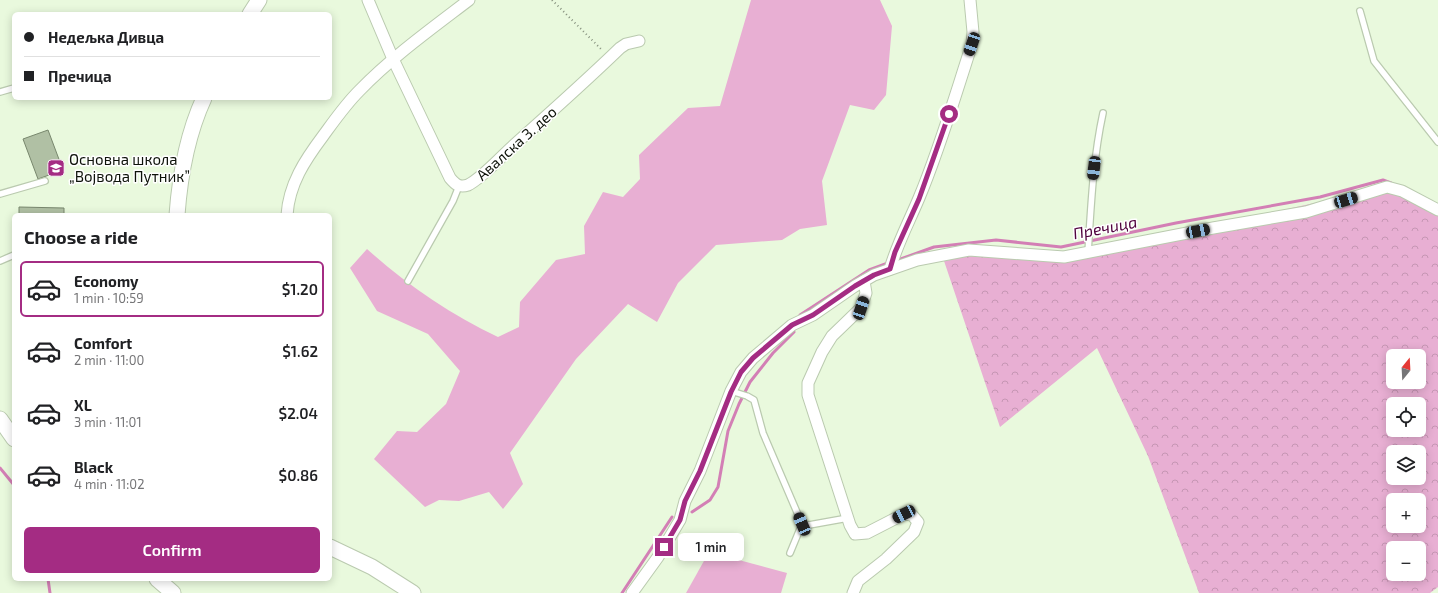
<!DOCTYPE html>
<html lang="en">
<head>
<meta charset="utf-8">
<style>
  body { margin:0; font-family:"Exo 2",sans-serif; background:#f2f2f2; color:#202124; height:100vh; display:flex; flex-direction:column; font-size:15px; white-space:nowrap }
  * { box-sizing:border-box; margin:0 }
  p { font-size:13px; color:#757577 }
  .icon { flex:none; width:22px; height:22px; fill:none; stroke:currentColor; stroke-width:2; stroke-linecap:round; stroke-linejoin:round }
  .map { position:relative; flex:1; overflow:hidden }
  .sheet { position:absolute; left:12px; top:213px; width:320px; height:368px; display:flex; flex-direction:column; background:#fff; border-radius:6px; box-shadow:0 2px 10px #0003 }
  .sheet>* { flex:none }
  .top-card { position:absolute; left:12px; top:12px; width:320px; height:88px; border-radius:6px; box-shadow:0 2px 10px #0003; display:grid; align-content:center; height:88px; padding:0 12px; background:#fff }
  .needle { width:26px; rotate:18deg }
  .buttons { position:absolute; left:1386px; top:349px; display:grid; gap:8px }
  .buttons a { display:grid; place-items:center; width:40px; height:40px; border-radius:6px; background:#fff; box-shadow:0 2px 10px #0003; font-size:20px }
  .end { position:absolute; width:18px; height:18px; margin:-9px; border:5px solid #a42c83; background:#fff; box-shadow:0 0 0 2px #fff }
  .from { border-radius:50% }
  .bubble { position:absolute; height:28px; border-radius:6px; background:#fff; box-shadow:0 2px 10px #0003; font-size:13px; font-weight:600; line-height:28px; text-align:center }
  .car { position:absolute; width:12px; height:24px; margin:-12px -6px; border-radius:5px; box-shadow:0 0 3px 1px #0007; background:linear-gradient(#222 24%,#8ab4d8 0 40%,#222 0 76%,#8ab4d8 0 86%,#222 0) }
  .top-card b { display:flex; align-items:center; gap:14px; height:38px; font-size:15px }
  .top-card b+b { border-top:1px solid #e0e0e0 }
  .top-card i { width:10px; height:10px; background:#202124 }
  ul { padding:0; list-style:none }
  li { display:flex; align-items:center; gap:12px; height:56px; margin:0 8px 6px; padding:0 4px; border:2px solid transparent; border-radius:6px }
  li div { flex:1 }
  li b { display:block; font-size:15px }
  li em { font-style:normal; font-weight:600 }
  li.on { border-color:#a42c83 }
  li>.icon { width:36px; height:36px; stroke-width:1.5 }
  h2 { padding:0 12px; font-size:18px; line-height:48px }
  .primary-button { display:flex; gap:8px; margin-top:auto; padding:8px 12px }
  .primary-button a { flex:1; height:46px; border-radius:6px; background:#a42c83; color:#fff; font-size:16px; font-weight:600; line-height:46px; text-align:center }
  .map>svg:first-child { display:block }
  .grass { fill:#e8afd3 }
  .forest { fill:url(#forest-crowns); fill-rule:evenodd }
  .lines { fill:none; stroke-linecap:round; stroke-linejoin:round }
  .stream { stroke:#d37fb5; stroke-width:3 }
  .building { fill:#b0c0a4; stroke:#78876d }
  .lane-casing { stroke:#bacaaf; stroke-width:8 }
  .street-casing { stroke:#bacaaf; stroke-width:13 }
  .secondary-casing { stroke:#bacaaf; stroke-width:17 }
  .path { stroke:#848f7c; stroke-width:2; stroke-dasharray:1 3; stroke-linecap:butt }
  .lane { stroke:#fff; stroke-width:5.5 }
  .street { stroke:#fff; stroke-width:11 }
  .secondary { stroke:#fff; stroke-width:15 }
  .route { stroke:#a42c83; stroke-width:5 }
  .labels { text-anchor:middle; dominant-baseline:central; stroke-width:3; stroke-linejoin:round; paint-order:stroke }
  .street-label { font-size:15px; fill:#0e130a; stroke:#fff }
  .poi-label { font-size:15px; fill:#0e130a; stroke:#fff; text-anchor:start }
  .water-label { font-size:16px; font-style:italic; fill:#50033e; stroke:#fff }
</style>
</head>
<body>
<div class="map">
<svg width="1438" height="593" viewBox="0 0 1438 593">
  <defs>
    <pattern id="forest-crowns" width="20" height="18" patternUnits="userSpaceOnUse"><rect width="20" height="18" fill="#e8afd3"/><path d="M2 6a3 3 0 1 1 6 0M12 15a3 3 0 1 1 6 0" fill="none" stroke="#c696b4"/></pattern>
  </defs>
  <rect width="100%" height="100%" fill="#e9f9dd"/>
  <g class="grass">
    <path d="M751 0H880L892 26 886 95 874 110 850 105 822 181 827 225 800 229 782 240 716 245 678 283 657 322 628 304 576 359 510 453 523 484 503 509 489 492 459 501 439 500 425 507 374 459 397 431 417 432 446 404 460 371 428 334 377 311 350 268 367 249C406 284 451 315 498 337L519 327 520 302 556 260 585 254 584 226 603 192 623 197 640 179 639 155 688 108 720 106Z"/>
    <polygon points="709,552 787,573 781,593 686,593"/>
  </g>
  <path class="forest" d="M1387 187 1438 210V587L1430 593H1199L1148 456 1097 348 1000 427 942 255 1088 253ZM1393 356H1419V382H1393ZM1393 404H1419V430H1393ZM1393 452H1419V478H1393ZM1393 500H1419V526H1393ZM1393 548H1419V574H1393Z"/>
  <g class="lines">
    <g class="stream">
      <polyline points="895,261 934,247 996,240 1061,247 1176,223 1320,197 1383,180 1391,183"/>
      <polyline points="800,315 869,270 888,263"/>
      <polyline points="0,468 14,485"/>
      <polyline points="692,512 710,500 718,487 728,431 739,404 750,382 773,353 794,332"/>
      <polyline points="48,579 50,593"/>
      <polyline points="622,593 672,517"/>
    </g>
  </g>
  <g class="building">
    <polygon points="48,130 63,170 38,179 23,139"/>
    <polygon points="19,207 64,208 64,215 19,215"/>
  </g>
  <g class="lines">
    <defs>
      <g id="lane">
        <polyline points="1360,11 1374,61 1438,142"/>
        <polyline points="0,92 14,88"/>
        <polyline points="0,194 45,181"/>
        <path d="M1088 253C1091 206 1093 159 1103 113"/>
        <polyline points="0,261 14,255"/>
        <polyline points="408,281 453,201 459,186"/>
        <polyline points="731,391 747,396 754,400 763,433 802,524 809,525 848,518"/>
        <polyline points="790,553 802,524"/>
      </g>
      <g id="street">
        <path d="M368 0 393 59 450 178C455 184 459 188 468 185 481 179 503 155 514 145 550 113 586 81 620 48L626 44 639 41"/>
        <path d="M287 215C289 184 305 160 323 136 334 121 345 105 359 91 392 57 431 29 469 0"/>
        <path d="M890 269C897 244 909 222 919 198 940 148 955 96 972 44L973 32 970 0"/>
        <polyline points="632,593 658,557 680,520 685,501 700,471 731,391 741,372 753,358 792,325 813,315 855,286 874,275 917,260 969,250 1064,257 1213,228 1306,212 1387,187 1402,191 1438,210"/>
        <polyline points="853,593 858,581 886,559 914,532 918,522 912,515 904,514 867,533 855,534 850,525 808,395 808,383 822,352 832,336 861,308 866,293 864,281"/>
      </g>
      <g id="secondary">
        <polyline points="250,14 259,0"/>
        <path d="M177 215C180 174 187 135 204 98"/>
        <polyline points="0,419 14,439"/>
        <polyline points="330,547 372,567 413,593"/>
        <polyline points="157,579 173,593"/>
      </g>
    </defs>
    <use href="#lane" class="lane-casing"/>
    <use href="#street" class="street-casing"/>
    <use href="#secondary" class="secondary-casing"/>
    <polyline class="path" points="552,0 602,50"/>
    <use href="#lane" class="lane"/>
    <use href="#street" class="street"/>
    <use href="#secondary" class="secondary"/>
  </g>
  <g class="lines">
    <polyline class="route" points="664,547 680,520 685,501 700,471 731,392 741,372 753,358 792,325 813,315 855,286 874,275 890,269 895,252 919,199 949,114"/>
  </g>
  <defs>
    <symbol id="school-square" viewBox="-11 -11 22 22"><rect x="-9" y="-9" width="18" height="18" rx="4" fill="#a42c83" stroke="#fff"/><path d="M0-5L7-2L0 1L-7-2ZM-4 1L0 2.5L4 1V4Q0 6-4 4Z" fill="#fff"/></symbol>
  </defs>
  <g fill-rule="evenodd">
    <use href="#school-square" x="46" y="158" width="20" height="20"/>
  </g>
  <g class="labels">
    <g class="street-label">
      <text transform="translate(516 143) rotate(-42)">Авалска 3. део</text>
    </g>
    <g class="poi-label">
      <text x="69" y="159">Основна школа<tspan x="69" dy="17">„Војвода Путник”</tspan></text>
    </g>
    <g class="water-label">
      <text transform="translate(1105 227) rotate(-11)">Пречица</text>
    </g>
  </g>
</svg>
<div class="buttons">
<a><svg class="needle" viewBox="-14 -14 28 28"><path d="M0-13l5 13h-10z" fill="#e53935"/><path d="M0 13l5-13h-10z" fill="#757577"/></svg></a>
<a><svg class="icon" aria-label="locate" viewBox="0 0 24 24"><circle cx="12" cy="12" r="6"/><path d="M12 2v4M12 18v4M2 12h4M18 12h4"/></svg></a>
<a><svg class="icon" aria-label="layers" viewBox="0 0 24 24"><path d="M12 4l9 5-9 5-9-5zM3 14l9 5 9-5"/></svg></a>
<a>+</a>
<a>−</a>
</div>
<i class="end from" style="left:949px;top:114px"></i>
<i class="end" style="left:664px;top:547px"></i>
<div class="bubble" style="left:678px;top:533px;width:66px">1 min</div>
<i class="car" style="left:972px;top:44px;rotate:199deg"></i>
<i class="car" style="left:1094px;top:168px;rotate:187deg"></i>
<i class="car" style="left:1346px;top:200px;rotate:73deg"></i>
<i class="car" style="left:1198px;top:231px;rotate:79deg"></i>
<i class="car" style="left:861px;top:308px;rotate:18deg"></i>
<i class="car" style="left:904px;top:514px;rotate:243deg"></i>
<i class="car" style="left:802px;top:524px;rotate:337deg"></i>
<div class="top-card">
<b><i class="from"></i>Недељка Дивца</b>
<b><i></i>Пречица</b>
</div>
<section class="sheet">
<h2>Choose a ride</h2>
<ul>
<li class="on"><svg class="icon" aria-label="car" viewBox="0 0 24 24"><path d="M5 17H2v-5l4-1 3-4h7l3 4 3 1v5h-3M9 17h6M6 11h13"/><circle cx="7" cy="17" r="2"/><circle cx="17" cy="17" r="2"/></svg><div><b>Economy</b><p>1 min · 10:59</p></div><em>$1.20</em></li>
<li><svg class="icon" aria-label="car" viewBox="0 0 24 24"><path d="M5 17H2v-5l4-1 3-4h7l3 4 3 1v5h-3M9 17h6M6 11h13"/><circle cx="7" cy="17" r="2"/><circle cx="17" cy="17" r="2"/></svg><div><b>Comfort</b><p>2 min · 11:00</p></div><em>$1.62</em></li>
<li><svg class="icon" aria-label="car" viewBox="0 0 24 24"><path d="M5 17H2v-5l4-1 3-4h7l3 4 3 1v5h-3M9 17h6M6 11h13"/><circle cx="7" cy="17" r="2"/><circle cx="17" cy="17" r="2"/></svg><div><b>XL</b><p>3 min · 11:01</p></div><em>$2.04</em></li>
<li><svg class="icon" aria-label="car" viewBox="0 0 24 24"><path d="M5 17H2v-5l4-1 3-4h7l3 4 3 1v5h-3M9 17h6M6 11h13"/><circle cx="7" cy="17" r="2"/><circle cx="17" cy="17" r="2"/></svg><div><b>Black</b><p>4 min · 11:02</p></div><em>$0.86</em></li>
</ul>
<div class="primary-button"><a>Confirm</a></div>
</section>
</div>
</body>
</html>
